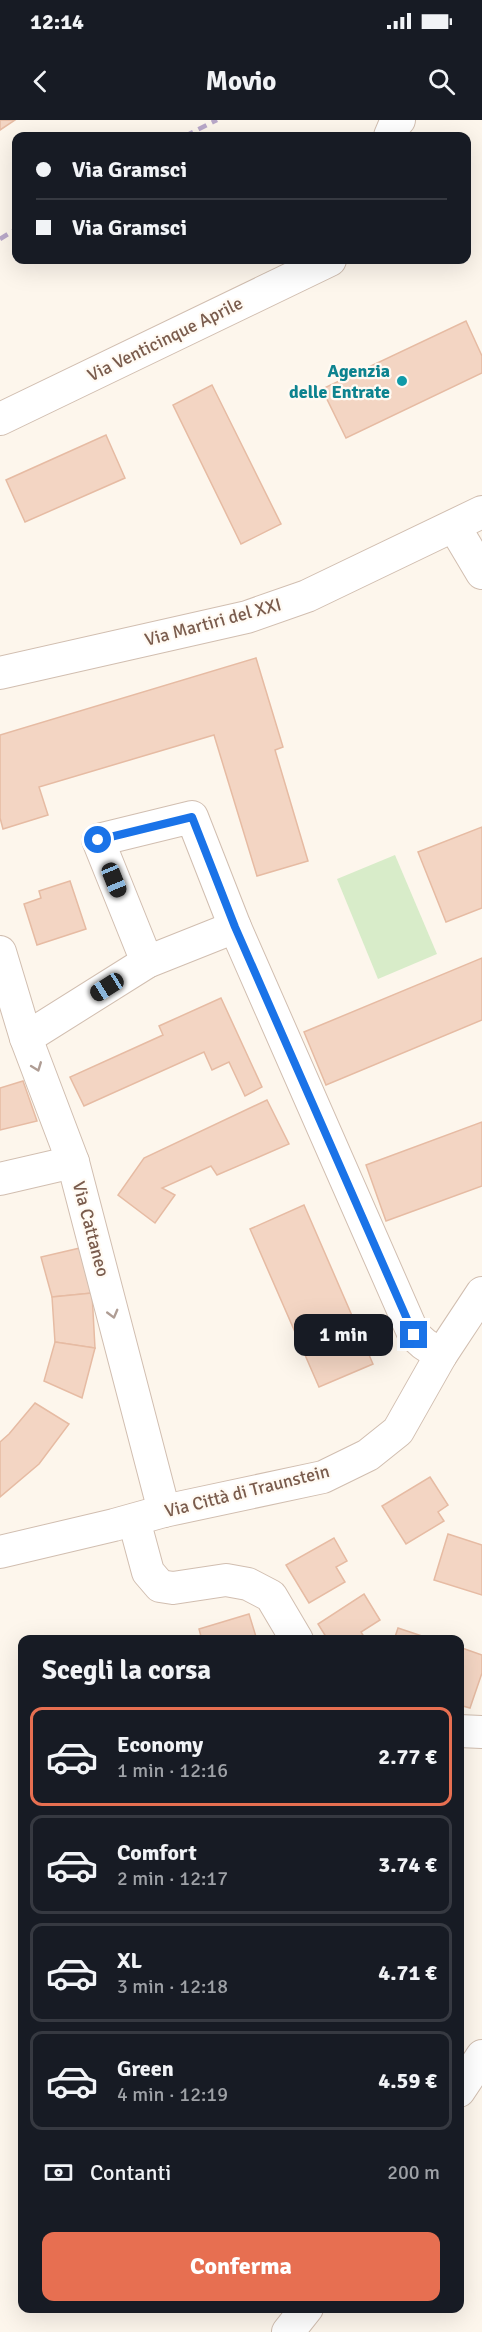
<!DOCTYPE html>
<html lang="it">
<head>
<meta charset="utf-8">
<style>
  body { margin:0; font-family:Signika,sans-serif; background:#242831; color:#f1f3f6; height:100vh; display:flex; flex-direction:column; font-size:22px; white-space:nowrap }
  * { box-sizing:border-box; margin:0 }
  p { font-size:20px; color:#9ea1a6 }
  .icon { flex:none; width:33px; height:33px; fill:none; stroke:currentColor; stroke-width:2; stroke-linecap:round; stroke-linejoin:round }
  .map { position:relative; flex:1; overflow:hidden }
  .panel { position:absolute; left:18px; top:1515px; width:446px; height:678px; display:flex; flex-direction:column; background:#171b24; border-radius:12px; box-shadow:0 6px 24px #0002 }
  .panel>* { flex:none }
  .top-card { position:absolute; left:12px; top:12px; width:459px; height:132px; border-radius:12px; box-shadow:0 6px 24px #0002; display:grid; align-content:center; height:132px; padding:0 24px; background:#171b24 }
  .end { position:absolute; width:27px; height:27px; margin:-14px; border:8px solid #1a73e8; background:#fff; box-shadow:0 0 0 3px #fff }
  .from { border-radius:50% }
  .bubble { position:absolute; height:42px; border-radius:12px; background:#171b24; box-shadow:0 6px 24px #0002; font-size:20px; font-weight:700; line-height:42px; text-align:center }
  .car { position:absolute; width:18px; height:36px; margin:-18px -9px; border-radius:8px; box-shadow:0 0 4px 2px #0007; background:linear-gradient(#222 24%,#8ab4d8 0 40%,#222 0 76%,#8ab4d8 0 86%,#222 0) }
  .top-card b { display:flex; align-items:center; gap:21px; height:57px; font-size:22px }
  .top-card b+b { border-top:2px solid #363941 }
  .top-card i { width:15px; height:15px; background:#f1f3f6 }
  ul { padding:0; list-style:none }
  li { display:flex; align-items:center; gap:18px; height:99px; margin:0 12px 9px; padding:0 12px; border:3px solid #363941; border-radius:12px }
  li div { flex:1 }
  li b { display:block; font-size:22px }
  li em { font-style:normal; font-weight:700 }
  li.active { border-color:#e76f51 }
  li>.icon { width:54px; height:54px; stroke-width:1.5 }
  h2 { padding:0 24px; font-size:27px; line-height:72px }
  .pay { display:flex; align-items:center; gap:15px; height:66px; padding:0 24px; font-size:22px }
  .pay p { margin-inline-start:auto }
  .primary-button { display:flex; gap:12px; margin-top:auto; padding:12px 24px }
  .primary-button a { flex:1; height:69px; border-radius:12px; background:#e76f51; color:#fff; font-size:24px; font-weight:700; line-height:69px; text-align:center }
  .status { display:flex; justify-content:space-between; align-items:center; height:42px; padding:0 30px; background:#171b24; direction:ltr }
  .status svg { height:16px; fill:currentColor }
  header { display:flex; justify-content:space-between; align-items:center; height:78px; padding:0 24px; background:#171b24; font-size:27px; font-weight:700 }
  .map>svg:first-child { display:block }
  .pitch { fill:#d8ecc9 }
  .building { fill:#f3d5c3; stroke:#e6bba3; stroke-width:1.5 }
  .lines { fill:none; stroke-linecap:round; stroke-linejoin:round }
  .minor-casing { stroke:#d1beb0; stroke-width:34 }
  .minor { stroke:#fff; stroke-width:32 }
  .rail { stroke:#b9a8c9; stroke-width:4.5; stroke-dasharray:9 6; stroke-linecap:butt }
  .oneway { stroke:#af9d94 }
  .route { stroke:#1a73e8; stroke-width:8 }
  .culture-dot { fill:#0f9aa8; stroke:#fffaf3; stroke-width:2 }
  .labels { text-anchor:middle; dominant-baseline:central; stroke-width:4.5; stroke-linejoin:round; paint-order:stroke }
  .street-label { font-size:18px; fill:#7a5c4d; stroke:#fffaf3 }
  .culture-label { font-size:18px; font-weight:bold; fill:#0d838f; stroke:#fffaf3; text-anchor:end }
</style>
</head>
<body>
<div class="status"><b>12:14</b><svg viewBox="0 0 49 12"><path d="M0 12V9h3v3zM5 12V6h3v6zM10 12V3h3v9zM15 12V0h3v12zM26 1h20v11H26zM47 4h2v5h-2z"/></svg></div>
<header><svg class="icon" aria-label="back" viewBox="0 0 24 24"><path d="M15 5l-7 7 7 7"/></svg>Movio<svg class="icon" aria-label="search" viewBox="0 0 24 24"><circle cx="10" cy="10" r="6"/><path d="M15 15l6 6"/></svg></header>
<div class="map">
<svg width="482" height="2212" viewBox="0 0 482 2212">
  <rect width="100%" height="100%" fill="#fdf6ec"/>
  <polygon class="pitch" points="395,735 437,834 378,859 337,759"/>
  <g class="building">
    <polygon points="0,0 15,0 0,10"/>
    <polygon points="466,201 482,236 482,253 346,318 322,269"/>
    <polygon points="212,265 281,404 241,424 173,285"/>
    <polygon points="106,315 125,358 25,402 6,360"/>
    <polygon points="256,538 283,627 275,630 308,741 257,756 214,615 39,667 48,695 3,709 0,698 0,615"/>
    <polygon points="482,707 482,788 446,802 418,732"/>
    <polygon points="70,761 86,809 37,825 24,784 41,778 39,771"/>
    <polygon points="482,838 482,900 326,965 304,912"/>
    <polygon points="221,878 262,967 245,976 229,942 212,950 204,932 84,986 70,957 163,915 159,906"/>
    <polygon points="23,961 37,1001 0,1010 0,968"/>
    <polygon points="267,980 289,1024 217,1055 211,1046 162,1068 175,1075 155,1103 118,1075 144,1038"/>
    <polygon points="482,1002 482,1066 386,1101 366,1045"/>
    <polygon points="304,1085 373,1244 319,1267 250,1109"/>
    <polygon points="80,1128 92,1173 52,1177 41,1137"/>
    <polygon points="92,1173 95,1228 55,1222 52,1177"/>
    <polygon points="55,1222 95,1228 82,1278 44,1261"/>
    <polygon points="35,1283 69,1304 39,1344 0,1377 0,1322 9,1314"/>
    <polygon points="430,1357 448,1385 438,1392 444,1401 406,1424 382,1386"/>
    <polygon points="448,1414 482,1425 482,1475 434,1460"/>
    <polygon points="334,1418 347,1441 336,1447 345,1462 309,1483 286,1445"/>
    <polygon points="364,1474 380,1500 361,1512 366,1520 328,1520 318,1504"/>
    <polygon points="249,1494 257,1520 202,1520 199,1509"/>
    <polygon points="398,1508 422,1516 421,1520 394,1520"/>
    <polygon points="462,1528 482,1535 482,1553 470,1588 459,1585 459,1540"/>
  </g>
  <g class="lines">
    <defs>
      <g id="minor">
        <polyline points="390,16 395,4 399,0"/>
        <polyline points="0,299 330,140"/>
        <polyline points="454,406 482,453"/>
        <polyline points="0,553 247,497 307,476 482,392"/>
        <polyline points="0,832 26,918 73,1042 164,1391"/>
        <polyline points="147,842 98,720 192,697 235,807"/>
        <polyline points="26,918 147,842 235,807 414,1215 424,1224 441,1235"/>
        <polyline points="0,1059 73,1042"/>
        <polyline points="134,1400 148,1452 160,1466 173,1468 226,1460 248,1464 271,1476 297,1520"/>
        <polyline points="0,1432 114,1405 164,1391 323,1357 368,1335 398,1311 441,1235 482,1173"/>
        <polyline points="459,1611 482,1612"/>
        <polyline points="459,1971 482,1936"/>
        <polyline points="288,2212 307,2188"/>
      </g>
    </defs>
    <use href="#minor" class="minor-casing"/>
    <use href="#minor" class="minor"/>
    <g class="rail">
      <polyline points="185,16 217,0"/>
      <polyline points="0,119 16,109"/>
    </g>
  </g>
  <defs><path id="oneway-chevron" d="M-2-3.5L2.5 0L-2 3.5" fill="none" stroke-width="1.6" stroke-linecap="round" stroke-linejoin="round" transform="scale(1.5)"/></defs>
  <g class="oneway">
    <use href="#oneway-chevron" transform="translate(37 947) rotate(69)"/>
    <use href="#oneway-chevron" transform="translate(113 1194) rotate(75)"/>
  </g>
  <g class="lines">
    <polyline class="route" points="98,720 192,697 235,807 414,1215"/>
  </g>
  <circle class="culture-dot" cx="402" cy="261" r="6"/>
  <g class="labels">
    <g class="street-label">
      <text transform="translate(165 219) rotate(-26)">Via Venticinque Aprile</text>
      <text transform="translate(213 502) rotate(-15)">Via Martiri del XXI</text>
      <text transform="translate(91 1109) rotate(75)">Via Cattaneo</text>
      <text transform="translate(247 1371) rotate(-14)">Via Città di Traunstein</text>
    </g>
    <g class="culture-label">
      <text x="390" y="251">Agenzia<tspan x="390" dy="21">delle Entrate</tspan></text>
    </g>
  </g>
</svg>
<i class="end from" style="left:98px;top:720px"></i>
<i class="end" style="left:414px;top:1215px"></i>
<div class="bubble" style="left:294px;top:1194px;width:99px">1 min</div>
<i class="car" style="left:114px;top:760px;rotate:158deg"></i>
<i class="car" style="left:107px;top:867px;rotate:238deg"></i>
<div class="top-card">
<b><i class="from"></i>Via Gramsci</b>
<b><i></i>Via Gramsci</b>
</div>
<section class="panel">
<h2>Scegli la corsa</h2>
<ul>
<li class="active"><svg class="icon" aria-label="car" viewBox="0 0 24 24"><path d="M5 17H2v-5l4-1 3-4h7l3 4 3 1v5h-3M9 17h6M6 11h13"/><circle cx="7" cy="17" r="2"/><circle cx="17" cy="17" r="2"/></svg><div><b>Economy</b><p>1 min · 12:16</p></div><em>2.77 €</em></li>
<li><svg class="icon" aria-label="car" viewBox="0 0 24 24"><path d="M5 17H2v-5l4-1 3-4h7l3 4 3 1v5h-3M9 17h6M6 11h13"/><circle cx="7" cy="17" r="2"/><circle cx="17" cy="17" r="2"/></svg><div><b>Comfort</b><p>2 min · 12:17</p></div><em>3.74 €</em></li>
<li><svg class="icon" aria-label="car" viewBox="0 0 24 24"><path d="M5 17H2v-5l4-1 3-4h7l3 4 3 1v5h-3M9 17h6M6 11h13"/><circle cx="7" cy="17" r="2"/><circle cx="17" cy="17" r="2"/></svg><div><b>XL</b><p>3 min · 12:18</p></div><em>4.71 €</em></li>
<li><svg class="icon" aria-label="car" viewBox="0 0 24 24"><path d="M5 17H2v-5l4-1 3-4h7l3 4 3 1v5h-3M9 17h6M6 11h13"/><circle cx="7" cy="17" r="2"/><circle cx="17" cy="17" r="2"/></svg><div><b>Green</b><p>4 min · 12:19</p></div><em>4.59 €</em></li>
</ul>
<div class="pay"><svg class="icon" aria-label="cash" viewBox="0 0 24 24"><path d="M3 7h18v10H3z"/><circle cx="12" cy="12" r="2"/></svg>Contanti<p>200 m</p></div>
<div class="primary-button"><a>Conferma</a></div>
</section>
</div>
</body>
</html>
